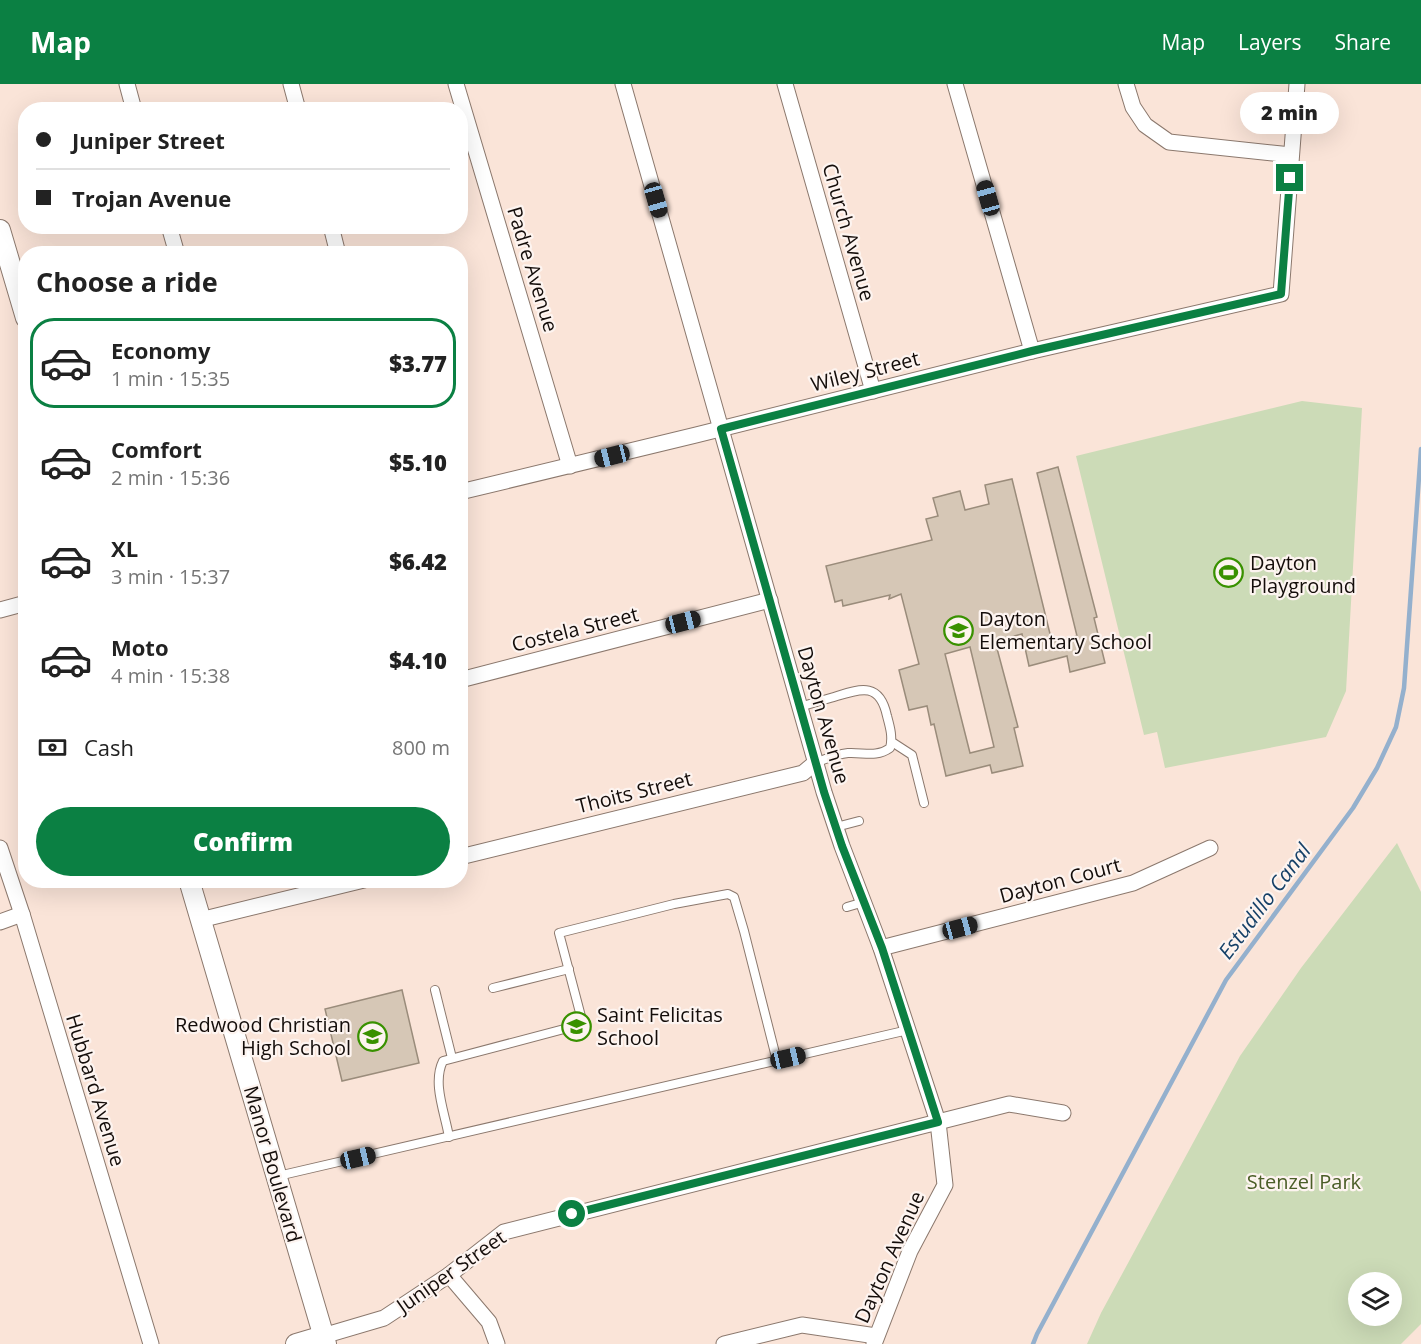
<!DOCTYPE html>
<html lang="en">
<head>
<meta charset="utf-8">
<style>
  body { margin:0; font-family:"Open Sans",sans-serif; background:#f2f2f2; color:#222; height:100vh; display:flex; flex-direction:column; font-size:22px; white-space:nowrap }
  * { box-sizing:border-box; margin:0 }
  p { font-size:20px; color:#767676 }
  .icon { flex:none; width:33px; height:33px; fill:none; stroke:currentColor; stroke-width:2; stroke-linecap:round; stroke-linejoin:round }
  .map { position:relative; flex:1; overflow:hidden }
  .sheet { position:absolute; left:18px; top:162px; width:450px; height:642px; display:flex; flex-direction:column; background:#fff; border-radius:24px; box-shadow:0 6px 24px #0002 }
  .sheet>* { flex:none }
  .top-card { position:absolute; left:18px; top:18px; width:450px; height:132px; border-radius:24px; box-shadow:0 6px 24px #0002; display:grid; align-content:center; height:132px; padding:0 18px; background:#fff }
  .tools { position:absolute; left:1348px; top:1188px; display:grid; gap:12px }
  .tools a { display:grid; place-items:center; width:54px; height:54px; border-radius:50%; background:#fff; box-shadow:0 6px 24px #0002; font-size:30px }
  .end { position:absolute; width:27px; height:27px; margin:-14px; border:8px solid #0b8043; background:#fff; box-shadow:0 0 0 3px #fff }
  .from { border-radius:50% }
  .bubble { position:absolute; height:42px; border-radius:21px; background:#fff; box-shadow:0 6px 24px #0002; font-size:20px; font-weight:800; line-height:42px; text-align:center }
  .car { position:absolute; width:18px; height:36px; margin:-18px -9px; border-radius:8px; box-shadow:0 0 4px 2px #0007; background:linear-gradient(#222 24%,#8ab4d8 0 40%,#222 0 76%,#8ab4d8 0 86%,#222 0) }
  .top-card b { display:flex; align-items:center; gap:21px; height:57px; font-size:22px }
  .top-card b+b { border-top:2px solid #e0e0e0 }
  .top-card i { width:15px; height:15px; background:#222 }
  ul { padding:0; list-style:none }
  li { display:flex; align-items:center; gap:18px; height:90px; margin:0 12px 9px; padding:0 6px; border:3px solid transparent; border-radius:24px }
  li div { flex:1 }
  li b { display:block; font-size:22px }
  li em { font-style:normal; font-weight:800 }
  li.on { border-color:#0b8043 }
  li>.icon { width:54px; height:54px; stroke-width:1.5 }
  h2 { padding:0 18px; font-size:27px; line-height:72px }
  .pay { display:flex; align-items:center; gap:15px; height:66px; padding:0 18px; font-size:22px }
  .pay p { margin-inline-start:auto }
  .action { display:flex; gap:12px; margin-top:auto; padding:12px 18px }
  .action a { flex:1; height:69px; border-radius:36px; background:#0b8043; color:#fff; font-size:24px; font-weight:800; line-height:69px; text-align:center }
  header { display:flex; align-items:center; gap:36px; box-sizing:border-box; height:84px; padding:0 30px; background:#0b8043; color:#fff }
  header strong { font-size:28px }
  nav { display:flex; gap:33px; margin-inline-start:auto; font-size:21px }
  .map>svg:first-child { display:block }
  .green { fill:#ccdbb7; fill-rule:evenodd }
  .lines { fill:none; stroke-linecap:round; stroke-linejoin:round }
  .stream { stroke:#94b0cd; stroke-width:4.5 }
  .building { fill:#d6c7b6; stroke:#9a8c7b; stroke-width:1.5; fill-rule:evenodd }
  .service-casing { stroke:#8b786d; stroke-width:10 }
  .minor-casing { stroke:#8b786d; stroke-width:17 }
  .tertiary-casing { stroke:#8b786d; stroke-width:22 }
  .service { stroke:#fff; stroke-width:8 }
  .minor { stroke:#fff; stroke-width:15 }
  .tertiary { stroke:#fff; stroke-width:20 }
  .route { stroke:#0b8043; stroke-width:8 }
  .labels { text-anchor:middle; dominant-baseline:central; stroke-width:4.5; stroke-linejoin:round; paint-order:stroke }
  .street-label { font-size:20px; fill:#140d0a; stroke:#fdf4f0 }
  .poi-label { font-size:20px; fill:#140d0a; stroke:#fdf4f0; text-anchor:start }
  .park-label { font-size:20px; fill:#4b5e27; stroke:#fdf4f0 }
  .water-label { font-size:21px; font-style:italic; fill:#164168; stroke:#fdf4f0 }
</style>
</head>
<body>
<header>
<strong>Map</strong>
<nav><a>Map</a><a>Layers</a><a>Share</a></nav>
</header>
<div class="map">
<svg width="1421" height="1260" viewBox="0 0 1421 1260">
  <rect width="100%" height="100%" fill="#fae4d8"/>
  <g class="green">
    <polygon points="1302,317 1362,324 1346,607 1326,653 1165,684 1157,648 1144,651 1076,372"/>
    <path d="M1397 759 1421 808V1240L1401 1260H1087L1101 1229 1240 972 1301 884ZM1359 1198H1392V1232H1359Z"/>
  </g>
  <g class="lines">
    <polyline class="stream" points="1033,1260 1037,1250 1226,896 1353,724 1377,684 1396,643 1404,604 1421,365"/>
  </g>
  <g class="building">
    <path d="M1058 383 1097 533 1094 534 1105 579 1070 588 1067 572 1029 582 1022 550 995 557 1018 643 1014 644 1023 682 992 689 990 681 946 692 934 640 931 641 927 622 909 626 899 586 919 580 901 510 889 515 890 511 843 522 842 516 835 518 826 482 932 456 926 435 938 432 933 414 960 407 965 426 989 420 985 401 1012 395 1052 558 1077 552 1037 389ZM970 563 994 663 970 669 945 570Z"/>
    <polygon points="402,906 419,979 342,997 325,925"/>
  </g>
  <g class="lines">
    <defs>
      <g id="service">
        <path d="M800 623C812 619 824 616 837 612 862 604 880 599 887 632 890 643 893 653 890 664 876 674 863 668 848 669 837 670 825 675 815 679"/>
        <polyline points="892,658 912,671 924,719"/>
        <polyline points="836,743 859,737"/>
        <polyline points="847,823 864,818"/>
        <polyline points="493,904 569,885"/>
        <polyline points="435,906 452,974"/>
        <path d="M449 1053C445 1029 432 999 443 977L583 940 559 849 674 820 728 810 734 813 744 847 777 977"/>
        <polyline points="278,1092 908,946"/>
      </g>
      <g id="minor">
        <polyline points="127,0 134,26"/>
        <polyline points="291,0 298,26"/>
        <polyline points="456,0 570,382"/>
        <polyline points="623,0 824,708 842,762 881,864 938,1038 945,1101 910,1167 874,1260"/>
        <polyline points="785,0 873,307"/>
        <polyline points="955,0 1032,267"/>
        <polyline points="1126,0 1133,23 1145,41 1169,58 1291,71"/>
        <polyline points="169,142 177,170"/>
        <polyline points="331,142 338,170"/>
        <polyline points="460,408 696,351 1032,267 1281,210 1297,0"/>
        <polyline points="0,526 26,519"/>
        <polyline points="460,596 770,516"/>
        <polyline points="0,764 22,830 151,1260"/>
        <polyline points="460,773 803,689 815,679"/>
        <polyline points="200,836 364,796"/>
        <polyline points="0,838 22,830"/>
        <polyline points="881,864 1133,799 1210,764"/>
        <polyline points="449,1191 489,1238 497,1260"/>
        <polyline points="323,1252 384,1234 449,1191 504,1148 1009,1020 1063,1029"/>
        <polyline points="724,1260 802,1241 876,1252"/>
      </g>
      <g id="tertiary">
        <polyline points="0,146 26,234"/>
        <polyline points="189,796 326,1260"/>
        <polyline points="296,1260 323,1252"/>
      </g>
    </defs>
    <use href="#service" class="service-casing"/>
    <use href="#minor" class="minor-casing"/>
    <use href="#tertiary" class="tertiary-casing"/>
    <use href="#service" class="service"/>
    <use href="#minor" class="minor"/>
    <use href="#tertiary" class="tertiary"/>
  </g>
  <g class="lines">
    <polyline class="route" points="572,1130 938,1038 882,864 842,762 824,708 721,345 1032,267 1281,210 1290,94"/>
  </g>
  <defs>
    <symbol id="stadium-ring" viewBox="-11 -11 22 22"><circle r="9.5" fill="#fdf4f0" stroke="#399100" stroke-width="1.5"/><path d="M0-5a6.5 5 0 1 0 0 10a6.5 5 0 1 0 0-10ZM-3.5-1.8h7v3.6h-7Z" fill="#399100"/></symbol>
    <symbol id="school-ring" viewBox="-11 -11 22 22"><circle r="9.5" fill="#fdf4f0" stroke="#399100" stroke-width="1.5"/><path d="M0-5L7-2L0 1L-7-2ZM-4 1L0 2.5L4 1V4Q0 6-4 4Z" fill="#399100"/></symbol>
  </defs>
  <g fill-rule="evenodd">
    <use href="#stadium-ring" x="1212" y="472" width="33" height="33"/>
    <use href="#school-ring" x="942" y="530" width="33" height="33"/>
    <use href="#school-ring" x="560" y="926" width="33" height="33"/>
    <use href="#school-ring" x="356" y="936" width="33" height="33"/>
  </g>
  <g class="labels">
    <g class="street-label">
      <text transform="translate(849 148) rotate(74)">Church Avenue</text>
      <text transform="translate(533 185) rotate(73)">Padre Avenue</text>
      <text transform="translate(865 287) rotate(-14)">Wiley Street</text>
      <text transform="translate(575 545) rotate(-14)">Costela Street</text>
      <text transform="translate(824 631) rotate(74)">Dayton Avenue</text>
      <text transform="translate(634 708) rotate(-14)">Thoits Street</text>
      <text transform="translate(1060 796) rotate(-15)">Dayton Court</text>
      <text transform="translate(96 1006) rotate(73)">Hubbard Avenue</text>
      <text transform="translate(273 1080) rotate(74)">Manor Boulevard</text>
      <text transform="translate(889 1173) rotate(-66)">Dayton Avenue</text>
      <text transform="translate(451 1187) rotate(-35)">Juniper Street</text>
    </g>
    <g class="poi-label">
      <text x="1250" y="478">Dayton<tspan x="1250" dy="23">Playground</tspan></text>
      <text x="979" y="534">Dayton<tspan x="979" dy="23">Elementary School</tspan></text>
      <text x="597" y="930">Saint Felicitas<tspan x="597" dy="23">School</tspan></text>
      <text x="351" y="940" text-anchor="end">Redwood Christian<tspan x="351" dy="23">High School</tspan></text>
    </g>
    <g class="park-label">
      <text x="1304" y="1097">Stenzel Park</text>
    </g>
    <g class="water-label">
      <text transform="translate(1264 817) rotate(-53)">Estudillo Canal</text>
    </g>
  </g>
</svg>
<div class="tools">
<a><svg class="icon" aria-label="layers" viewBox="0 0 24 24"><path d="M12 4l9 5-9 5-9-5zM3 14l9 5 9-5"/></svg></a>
</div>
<i class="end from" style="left:572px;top:1130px"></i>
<i class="end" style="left:1290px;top:94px"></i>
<div class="bubble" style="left:1240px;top:8px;width:99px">2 min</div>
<i class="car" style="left:988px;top:114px;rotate:344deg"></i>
<i class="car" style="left:656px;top:116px;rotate:164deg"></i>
<i class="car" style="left:612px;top:372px;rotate:256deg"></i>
<i class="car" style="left:683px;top:538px;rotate:76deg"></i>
<i class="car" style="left:960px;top:844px;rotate:75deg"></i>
<i class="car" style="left:788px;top:974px;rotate:77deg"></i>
<i class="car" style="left:358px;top:1074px;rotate:77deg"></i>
<div class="top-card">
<b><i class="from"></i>Juniper Street</b>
<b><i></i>Trojan Avenue</b>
</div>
<section class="sheet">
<h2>Choose a ride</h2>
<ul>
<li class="on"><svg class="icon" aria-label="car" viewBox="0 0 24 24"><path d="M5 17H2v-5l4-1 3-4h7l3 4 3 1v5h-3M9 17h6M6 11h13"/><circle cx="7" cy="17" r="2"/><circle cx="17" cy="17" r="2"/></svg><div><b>Economy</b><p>1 min · 15:35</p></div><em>$3.77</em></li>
<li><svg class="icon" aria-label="car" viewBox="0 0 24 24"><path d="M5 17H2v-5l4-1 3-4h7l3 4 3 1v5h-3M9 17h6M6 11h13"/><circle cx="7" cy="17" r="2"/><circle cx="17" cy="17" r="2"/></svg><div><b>Comfort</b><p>2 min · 15:36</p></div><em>$5.10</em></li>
<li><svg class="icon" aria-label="car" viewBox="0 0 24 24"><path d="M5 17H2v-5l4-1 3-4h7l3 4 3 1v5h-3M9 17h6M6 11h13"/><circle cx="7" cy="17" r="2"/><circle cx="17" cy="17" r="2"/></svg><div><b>XL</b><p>3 min · 15:37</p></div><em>$6.42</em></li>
<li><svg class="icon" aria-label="car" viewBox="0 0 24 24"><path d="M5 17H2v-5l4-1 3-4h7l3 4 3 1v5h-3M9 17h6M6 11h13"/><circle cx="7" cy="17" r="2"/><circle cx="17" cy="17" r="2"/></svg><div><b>Moto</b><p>4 min · 15:38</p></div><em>$4.10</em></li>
</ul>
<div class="pay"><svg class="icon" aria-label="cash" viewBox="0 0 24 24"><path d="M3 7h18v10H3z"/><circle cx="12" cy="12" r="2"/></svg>Cash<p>800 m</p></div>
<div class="action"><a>Confirm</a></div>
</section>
</div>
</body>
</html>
